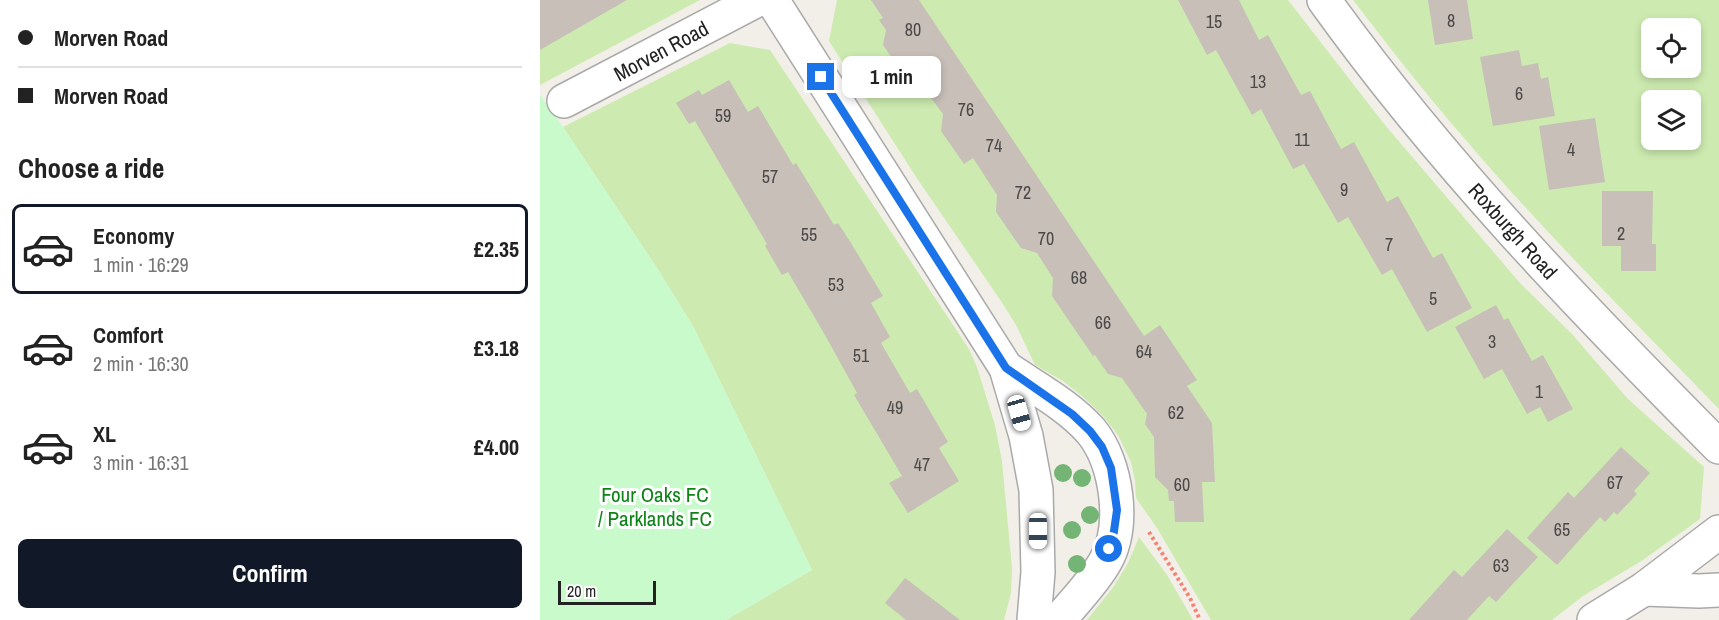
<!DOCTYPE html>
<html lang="en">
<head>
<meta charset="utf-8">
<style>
  body { margin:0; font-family:"Archivo Narrow",sans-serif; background:#f6f6f6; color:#222; height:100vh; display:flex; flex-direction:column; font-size:22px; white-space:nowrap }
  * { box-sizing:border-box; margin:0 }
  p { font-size:20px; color:#767676 }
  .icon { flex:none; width:33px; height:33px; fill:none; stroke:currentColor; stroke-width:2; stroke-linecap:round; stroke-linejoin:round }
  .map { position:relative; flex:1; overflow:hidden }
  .sheet { display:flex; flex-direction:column; background:#fff; width:540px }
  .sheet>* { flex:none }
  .banner { display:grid; align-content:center; height:132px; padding:0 18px; background:#fff }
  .fabs { position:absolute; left:1101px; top:18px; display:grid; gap:12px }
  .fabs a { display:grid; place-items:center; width:60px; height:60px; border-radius:9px; background:#fff; box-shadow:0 3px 9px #0003; font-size:30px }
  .scale { position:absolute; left:18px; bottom:15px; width:98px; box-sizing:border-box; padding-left:6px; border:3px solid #222; border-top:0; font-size:16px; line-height:21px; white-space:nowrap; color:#222; -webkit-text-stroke:4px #fff; paint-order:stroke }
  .end { position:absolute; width:27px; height:27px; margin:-14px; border:8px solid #1a73e8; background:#fff; box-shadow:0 0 0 3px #fff }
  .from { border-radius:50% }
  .bubble { position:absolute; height:42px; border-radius:9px; background:#fff; box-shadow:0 3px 9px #0003; font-size:20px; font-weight:700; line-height:42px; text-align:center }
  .car { position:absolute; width:18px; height:36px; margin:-18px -9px; border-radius:8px; box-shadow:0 0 4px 2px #0007; background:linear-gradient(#fff 24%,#345 0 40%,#fff 0 76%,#345 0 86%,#fff 0) }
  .banner b { display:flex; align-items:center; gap:21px; height:57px; font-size:22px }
  .banner b+b { border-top:2px solid #e0e0e0 }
  .banner i { width:15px; height:15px; background:#222 }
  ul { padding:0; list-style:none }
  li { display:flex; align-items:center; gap:18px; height:90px; margin:0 12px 9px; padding:0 6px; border:3px solid transparent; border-radius:9px }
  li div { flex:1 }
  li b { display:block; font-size:22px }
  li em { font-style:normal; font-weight:700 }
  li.current { border-color:#111827 }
  li>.icon { width:54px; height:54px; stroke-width:1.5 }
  h2 { padding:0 18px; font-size:27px; line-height:72px }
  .button { display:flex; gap:12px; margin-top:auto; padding:12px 18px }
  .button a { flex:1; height:69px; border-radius:9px; background:#111827; color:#fff; font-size:24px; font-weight:700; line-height:69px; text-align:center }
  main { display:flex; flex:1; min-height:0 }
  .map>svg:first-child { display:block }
  .grass { fill:#cdebb0; fill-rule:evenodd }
  .park { fill:#c8facc }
  .building { fill:#c7bfb8 }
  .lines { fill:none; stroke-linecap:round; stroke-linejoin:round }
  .minor-casing { stroke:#a9a9a9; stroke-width:36 }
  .path { stroke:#fa8072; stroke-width:4; stroke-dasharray:3 3; stroke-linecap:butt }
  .minor { stroke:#fff; stroke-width:33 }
  .tree { fill:#74b475 }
  .route { stroke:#1a73e8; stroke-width:8 }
  .labels { text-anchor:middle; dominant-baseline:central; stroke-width:6; stroke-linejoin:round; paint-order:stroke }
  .number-label { font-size:18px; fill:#4b4948 }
  .street-label { font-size:21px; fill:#222; stroke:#fff }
  .park-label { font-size:21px; fill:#0c8416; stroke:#fff }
</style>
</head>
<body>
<main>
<section class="sheet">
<div class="banner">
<b><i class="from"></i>Morven Road</b>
<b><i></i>Morven Road</b>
</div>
<h2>Choose a ride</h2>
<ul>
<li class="current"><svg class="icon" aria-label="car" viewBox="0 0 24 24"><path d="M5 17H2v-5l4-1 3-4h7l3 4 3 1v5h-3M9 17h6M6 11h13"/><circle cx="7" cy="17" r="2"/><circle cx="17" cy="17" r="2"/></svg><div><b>Economy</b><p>1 min · 16:29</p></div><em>£2.35</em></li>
<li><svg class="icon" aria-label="car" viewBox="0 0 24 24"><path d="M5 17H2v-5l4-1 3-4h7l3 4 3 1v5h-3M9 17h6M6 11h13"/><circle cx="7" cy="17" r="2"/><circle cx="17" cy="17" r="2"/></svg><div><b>Comfort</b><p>2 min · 16:30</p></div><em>£3.18</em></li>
<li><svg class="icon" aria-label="car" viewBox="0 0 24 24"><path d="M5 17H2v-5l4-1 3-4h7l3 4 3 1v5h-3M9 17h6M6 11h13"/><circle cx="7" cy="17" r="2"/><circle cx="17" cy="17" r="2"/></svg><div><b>XL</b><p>3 min · 16:31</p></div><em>£4.00</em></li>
</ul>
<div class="button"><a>Confirm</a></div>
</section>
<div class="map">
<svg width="1179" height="620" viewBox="0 0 1179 620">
  <rect width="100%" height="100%" fill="#f2efe9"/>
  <g class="grass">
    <polygon points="0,0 160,0 0,85"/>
    <polygon points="297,0 748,0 845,125 980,283 1032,334 1088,399 1164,467 1160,519 1103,560 1043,596 1012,620 671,620 617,528 596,498 595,481 591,462 578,435 563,416 542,396 523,381 495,365 476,325 461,301 376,177 289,41"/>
    <path d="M813 0H1179V409C1093 320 1004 232 924 138 885 93 849 47 813 0ZM1112 28H1150V68H1112ZM1112 100H1150V140H1112Z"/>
    <polygon points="190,43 230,50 429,349 437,367 455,425 462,461 472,568 471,593 464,620 186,620 272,570 154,328 119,271 23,127"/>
    <polygon points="599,537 627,575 653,620 547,620 574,586 588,563"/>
  </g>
  <polygon class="park" points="0,95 23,127 119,271 154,328 272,570 186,620 0,620"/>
  <g class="building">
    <polygon points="0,0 87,0 0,50"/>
    <polygon points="331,0 379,0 604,336 620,325 657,380 647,386 672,423 675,482 662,482 664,522 635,522 634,501 629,501 628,490 615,477 614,437 605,424 607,414 582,378 568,374 555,355 553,356 512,296 513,278 497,253 481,248 456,212 457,195 433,158 424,164 401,131 403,114 379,82 372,87 343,45 346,30 339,20 343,18"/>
    <polygon points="638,0 699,0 719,40 728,35 761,95 770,91 801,149 814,142 847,202 858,196 893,258 902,253 932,308 887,332 852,269 842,275 808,217 798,223 764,164 753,169 721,109 712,115 676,50 667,55"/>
    <polygon points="888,0 927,0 933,39 895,45"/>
    <polygon points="979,50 982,66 998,63 1001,79 1008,77 1015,116 953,126 940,57"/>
    <polygon points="189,80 208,112 218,106 253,165 256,163 294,225 298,223 311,243 343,296 331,303 350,337 341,343 370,393 377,389 408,442 399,448 419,481 368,513 349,483 362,476 314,395 317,393 285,335 248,272 242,275 225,246 227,244 155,121 149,124 136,103 159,90 162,95"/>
    <polygon points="1055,118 1065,182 1009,190 999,126"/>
    <polygon points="1062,191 1113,191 1112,244 1116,244 1116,271 1081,271 1081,246 1062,246"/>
    <polygon points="956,305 964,320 968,318 992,361 1003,355 1033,409 1008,422 1000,407 987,414 962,369 944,379 915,327"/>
    <polygon points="1081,447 1110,473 1094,491 1097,494 1077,515 1074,512 1065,522 1060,517 1017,565 987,538 1028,492 1034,498"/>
    <polygon points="967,529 998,557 956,602 949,596 927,620 869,620 914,570 922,577"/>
    <polygon points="365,578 420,620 366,620 345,603"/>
  </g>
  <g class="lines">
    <defs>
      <g id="minor">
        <polyline points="232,0 466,368 486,436 496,490 498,572 494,620"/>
        <path d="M784 0C900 162 1039 306 1179 447"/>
        <polyline points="24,101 217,0"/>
        <path d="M466 368C494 387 528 405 551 431 577 463 586 526 565 562 553 583 534 602 519 620"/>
        <polyline points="1104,589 1159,591 1179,590"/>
        <polyline points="1054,620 1104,589 1179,532"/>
      </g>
    </defs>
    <use href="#minor" class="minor-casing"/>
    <polyline class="path" points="609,532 650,598 660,620"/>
    <use href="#minor" class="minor"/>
  </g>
  <g class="tree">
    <circle cx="523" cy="473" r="9"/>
    <circle cx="542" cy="478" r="9"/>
    <circle cx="550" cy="515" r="9"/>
    <circle cx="532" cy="530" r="9"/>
    <circle cx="537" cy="564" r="9"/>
  </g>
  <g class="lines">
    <polyline class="route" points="281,77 466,368 532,414 550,431 562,447 571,468 577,510 573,538 569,549"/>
  </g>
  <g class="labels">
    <g class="number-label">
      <text x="911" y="20">8</text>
      <text x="674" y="21">15</text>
      <text x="373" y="29">80</text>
      <text x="718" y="81">13</text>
      <text x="979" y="93">6</text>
      <text x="426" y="109">76</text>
      <text x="183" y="115">59</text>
      <text x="762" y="139">11</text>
      <text x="454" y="145">74</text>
      <text x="1031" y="149">4</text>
      <text x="230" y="176">57</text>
      <text x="804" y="189">9</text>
      <text x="483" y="192">72</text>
      <text x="1081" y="233">2</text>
      <text x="269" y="234">55</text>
      <text x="506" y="238">70</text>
      <text x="849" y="244">7</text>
      <text x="539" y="277">68</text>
      <text x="296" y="284">53</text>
      <text x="893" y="298">5</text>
      <text x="563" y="322">66</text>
      <text x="952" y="341">3</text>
      <text x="604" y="351">64</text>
      <text x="321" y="355">51</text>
      <text x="999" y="391">1</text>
      <text x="355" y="407">49</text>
      <text x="636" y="412">62</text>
      <text x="382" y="464">47</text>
      <text x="1075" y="482">67</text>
      <text x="642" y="484">60</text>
      <text x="1022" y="529">65</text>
      <text x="961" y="565">63</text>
    </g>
    <g class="street-label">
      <text transform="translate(121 51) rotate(-28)">Morven Road</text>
      <text transform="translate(973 231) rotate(48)">Roxburgh Road</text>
    </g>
    <g class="park-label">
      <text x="115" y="494">Four Oaks FC<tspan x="115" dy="24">/ Parklands FC</tspan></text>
    </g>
  </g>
</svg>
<div class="fabs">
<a><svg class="icon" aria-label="locate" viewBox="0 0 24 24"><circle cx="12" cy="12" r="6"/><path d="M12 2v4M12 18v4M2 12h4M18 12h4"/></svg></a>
<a><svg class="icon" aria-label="layers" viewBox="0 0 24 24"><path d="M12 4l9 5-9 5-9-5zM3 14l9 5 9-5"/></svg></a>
</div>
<div class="scale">20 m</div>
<i class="end from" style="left:569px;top:549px"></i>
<i class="end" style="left:281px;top:77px"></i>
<div class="bubble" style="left:302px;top:56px;width:99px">1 min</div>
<i class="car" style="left:479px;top:413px;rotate:164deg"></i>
<i class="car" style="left:498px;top:531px;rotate:180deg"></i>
</div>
</main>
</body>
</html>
